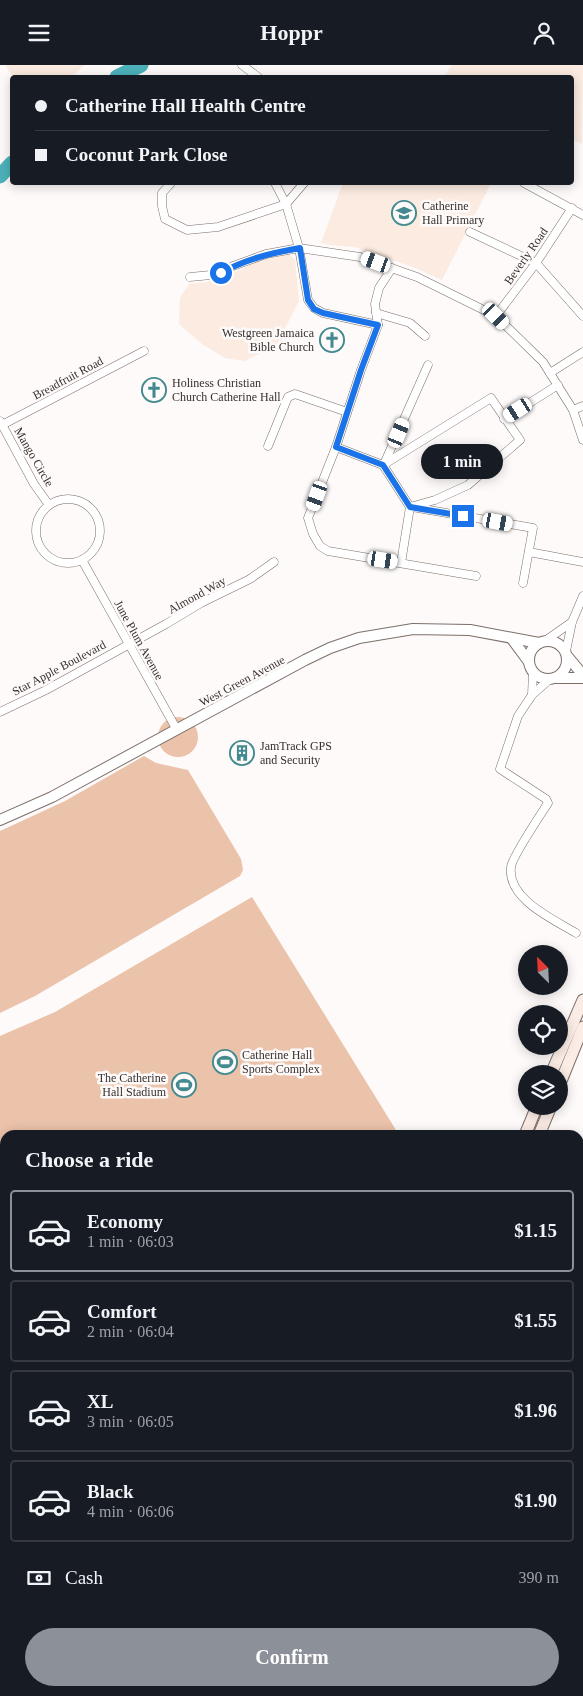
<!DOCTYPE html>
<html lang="en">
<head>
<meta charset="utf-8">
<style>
  body { margin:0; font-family:Georgia,serif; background:#20242c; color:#f1f3f6; height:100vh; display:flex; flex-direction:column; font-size:19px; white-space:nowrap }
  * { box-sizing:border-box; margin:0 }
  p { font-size:16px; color:#9ea1a6 }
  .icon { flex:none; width:28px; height:28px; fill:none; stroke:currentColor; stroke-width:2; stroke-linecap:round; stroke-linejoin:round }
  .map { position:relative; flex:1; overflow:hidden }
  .panel { position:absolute; left:0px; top:1065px; width:584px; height:566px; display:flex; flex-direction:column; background:#171b24; border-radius:15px 15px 0 0; box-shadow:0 2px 12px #0003 }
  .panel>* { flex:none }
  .hud { position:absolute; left:10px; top:10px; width:564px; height:110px; border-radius:5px; box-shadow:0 2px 12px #0003; display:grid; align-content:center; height:110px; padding:0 25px; background:#171b24 }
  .needle { width:32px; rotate:336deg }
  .fabs { position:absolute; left:518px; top:880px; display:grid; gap:10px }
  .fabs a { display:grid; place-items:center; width:50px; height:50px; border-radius:50%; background:#171b24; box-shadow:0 2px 12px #0003; font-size:25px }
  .end { position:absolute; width:22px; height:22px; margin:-11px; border:6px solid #1a73e8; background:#fff; box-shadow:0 0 0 2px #fff }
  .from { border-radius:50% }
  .bubble { position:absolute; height:35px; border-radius:18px; background:#171b24; box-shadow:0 2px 12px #0003; font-size:16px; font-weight:800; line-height:35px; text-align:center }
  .car { position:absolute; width:15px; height:30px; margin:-15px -8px; border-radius:6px; box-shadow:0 0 4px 1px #0007; background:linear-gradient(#fff 24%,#345 0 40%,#fff 0 76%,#345 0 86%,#fff 0) }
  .hud b { display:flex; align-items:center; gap:18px; height:48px; font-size:19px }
  .hud b+b { border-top:1px solid #363941 }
  .hud i { width:12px; height:12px; background:#f1f3f6 }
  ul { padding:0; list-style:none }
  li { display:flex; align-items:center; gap:15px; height:82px; margin:0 10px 8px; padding:0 15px; border:2px solid #363941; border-radius:5px }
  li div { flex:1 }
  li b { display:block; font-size:19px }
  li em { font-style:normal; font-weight:800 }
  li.selected { border-color:#8c9099 }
  li>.icon { width:45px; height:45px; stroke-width:1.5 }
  h2 { padding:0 25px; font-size:22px; line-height:60px }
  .pay { display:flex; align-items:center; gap:12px; height:55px; padding:0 25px; font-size:19px }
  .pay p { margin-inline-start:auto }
  .button { display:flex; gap:10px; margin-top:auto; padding:10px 25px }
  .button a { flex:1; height:58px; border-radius:30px; background:#8c9099; color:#fff; font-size:20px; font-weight:800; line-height:58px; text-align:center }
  header { display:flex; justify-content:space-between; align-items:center; height:65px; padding:0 25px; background:#171b24; font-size:22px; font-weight:800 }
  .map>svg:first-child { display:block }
  .built { fill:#fcebe1 }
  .green { fill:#ebc2aa }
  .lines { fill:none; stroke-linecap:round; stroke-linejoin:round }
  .river { stroke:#4db1ba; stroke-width:15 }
  .minor-casing { stroke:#7c6f68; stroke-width:9 }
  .tertiary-casing { stroke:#7c6f68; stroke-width:12 }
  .secondary-casing { stroke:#7c6f68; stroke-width:13 }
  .primary-casing { stroke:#b1907c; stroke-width:14 }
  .minor { stroke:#fff; stroke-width:8 }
  .tertiary { stroke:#fff; stroke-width:10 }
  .secondary { stroke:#fbede5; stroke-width:11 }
  .primary { stroke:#f8dbca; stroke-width:12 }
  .route { stroke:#1a73e8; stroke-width:6 }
  .labels { text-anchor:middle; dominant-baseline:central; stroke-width:5; stroke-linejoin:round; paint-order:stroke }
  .poi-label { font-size:12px; fill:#36302d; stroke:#fdfaf9; text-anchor:start }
  .street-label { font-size:12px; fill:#36302d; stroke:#fdfaf9 }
</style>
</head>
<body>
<header><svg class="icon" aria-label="menu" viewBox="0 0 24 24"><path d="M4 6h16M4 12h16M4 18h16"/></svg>Hoppr<svg class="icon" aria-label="person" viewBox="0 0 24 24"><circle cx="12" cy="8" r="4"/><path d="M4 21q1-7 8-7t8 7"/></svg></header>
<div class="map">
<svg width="583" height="1631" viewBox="0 0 583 1631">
  <rect width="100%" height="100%" fill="#fdfaf9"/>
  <g class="built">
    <polygon points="5,0 84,0 72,12 13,12"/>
    <polygon points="452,0 583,0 582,79 571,74 571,12 444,12"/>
    <polygon points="343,118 491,118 442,215 413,202 355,182 330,180 321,178"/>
    <polygon points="279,187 289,189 295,195 299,236 277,279 245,296 225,293 202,279 179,259 180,233 189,219 207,217 243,204 258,193"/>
    <polygon points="0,1302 5,1305 5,1362 0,1363"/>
  </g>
  <g class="green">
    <circle cx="178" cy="672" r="20"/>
    <polygon points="144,691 156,698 188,705 241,794 243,805 240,811 35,931 0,948 0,766 65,736"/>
    <polygon points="252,832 399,1070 5,1070 5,1191 0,1191 0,971 55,947"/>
    <polygon points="0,1199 5,1199 5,1296 0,1292"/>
    <polygon points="579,1239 583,1240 583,1529 579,1509"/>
    <polygon points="0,1510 5,1512 5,1626 123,1626 122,1631 0,1631"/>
  </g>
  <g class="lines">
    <g class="river">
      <polyline points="117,12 141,0"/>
      <polyline points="0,111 12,98"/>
    </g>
    <defs>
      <g id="minor">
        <polyline points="242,0 258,12"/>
        <polyline points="171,118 162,128 162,141 165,154 187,165 218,162 286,139 299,183 308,235 314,243 323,248 378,260"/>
        <polyline points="275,118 286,139 304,118"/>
        <polyline points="524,118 583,150"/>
        <polyline points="470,167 536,198 583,251"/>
        <polyline points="392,203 379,223 375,239 378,260 361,305 336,382 308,453 313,469 320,481 328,486 476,511"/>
        <polyline points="190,212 221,209 233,201 266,189 299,183 360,192 417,212 496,251 543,297 573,345 583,375"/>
        <polyline points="376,248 410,258 425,271"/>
        <polyline points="496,251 536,198 572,143"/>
        <polyline points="550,308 583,287"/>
        <polyline points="573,345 583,341"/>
        <polyline points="504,354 558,320"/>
        <polyline points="0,356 34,419 49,440"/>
        <polyline points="2,360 144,286"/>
        <polyline points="268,381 288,332 295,329 347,347"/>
        <polyline points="336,382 383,400 410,442 401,498"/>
        <polyline points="384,399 428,300"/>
        <polyline points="383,400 491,333 520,375 468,420 435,435 410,442"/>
        <circle cx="68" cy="466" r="32"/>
        <polyline points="412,442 533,463 523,518"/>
        <polyline points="529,487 583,497"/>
        <polyline points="82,495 177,665"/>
        <polyline points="545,576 572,557"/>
        <polyline points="566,586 572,557 583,531"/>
        <path d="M549 615 532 630 518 651 500 704 546 734 548 738C541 749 512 792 511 802 507 834 553 854 576 868"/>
        <polyline points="532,630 533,607"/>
        <polyline points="0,647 46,625 166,559 201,538 250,514 274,497"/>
      </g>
      <g id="tertiary">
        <polyline points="512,574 529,597"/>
        <circle cx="548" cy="595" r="19"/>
        <polyline points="568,592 583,610"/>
        <polyline points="557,613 583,613"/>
        <polyline points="0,755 52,732 305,595 330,583 359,573 413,564 470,565 539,578"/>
      </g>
      <g id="secondary">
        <polyline points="551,1009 583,935"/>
        <polyline points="559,1021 583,962"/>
        <polyline points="525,1070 537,1041"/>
        <polyline points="539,1070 551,1041"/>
      </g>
      <g id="primary">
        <polyline points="0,1483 5,1484"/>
        <polyline points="0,1495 5,1496"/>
        <polyline points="579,1509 583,1529"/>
        <polyline points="579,1589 583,1631"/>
      </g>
    </defs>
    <use href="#minor" class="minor-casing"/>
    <use href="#tertiary" class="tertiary-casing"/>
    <use href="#secondary" class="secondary-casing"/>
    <use href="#primary" class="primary-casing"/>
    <use href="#minor" class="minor"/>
    <use href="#tertiary" class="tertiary"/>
    <use href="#secondary" class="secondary"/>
    <use href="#primary" class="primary"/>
  </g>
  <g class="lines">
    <path class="route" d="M221 208C245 194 272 188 300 183L308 235 314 244 323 248 378 260 361 305 336 382 383 400 410 442 463 451"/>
  </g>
  <defs>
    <symbol id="school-ring" viewBox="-11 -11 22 22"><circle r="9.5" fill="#fdfaf9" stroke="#438a90" stroke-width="1.5"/><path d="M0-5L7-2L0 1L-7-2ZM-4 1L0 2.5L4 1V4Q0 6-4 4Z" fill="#438a90"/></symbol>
    <symbol id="church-ring" viewBox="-11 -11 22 22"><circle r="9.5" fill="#fdfaf9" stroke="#438a90" stroke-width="1.5"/><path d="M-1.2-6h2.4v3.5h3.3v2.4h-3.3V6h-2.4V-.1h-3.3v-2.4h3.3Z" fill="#438a90"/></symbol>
    <symbol id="building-ring" viewBox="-11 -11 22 22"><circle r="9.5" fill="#fdfaf9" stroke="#438a90" stroke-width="1.5"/><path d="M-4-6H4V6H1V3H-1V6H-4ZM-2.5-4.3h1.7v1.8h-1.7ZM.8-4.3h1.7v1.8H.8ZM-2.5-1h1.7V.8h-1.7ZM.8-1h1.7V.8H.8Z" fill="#438a90"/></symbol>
    <symbol id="stadium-ring" viewBox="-11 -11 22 22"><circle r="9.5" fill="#fdfaf9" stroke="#438a90" stroke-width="1.5"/><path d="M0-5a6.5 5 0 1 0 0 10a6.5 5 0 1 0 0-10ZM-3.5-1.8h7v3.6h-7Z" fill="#438a90"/></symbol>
  </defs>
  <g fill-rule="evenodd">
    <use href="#school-ring" x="390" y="134" width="28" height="28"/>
    <use href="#church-ring" x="318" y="261" width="28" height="28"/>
    <use href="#church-ring" x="140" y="311" width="28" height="28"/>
    <use href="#building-ring" x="228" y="674" width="28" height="28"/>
    <use href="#stadium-ring" x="211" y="983" width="28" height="28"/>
    <use href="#stadium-ring" x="170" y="1006" width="28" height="28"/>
  </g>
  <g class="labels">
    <g class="poi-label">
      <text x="422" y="141">Catherine<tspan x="422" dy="14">Hall Primary</tspan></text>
      <text x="314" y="268" text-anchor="end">Westgreen Jamaica<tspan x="314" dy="14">Bible Church</tspan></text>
      <text x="172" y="318">Holiness Christian<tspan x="172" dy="14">Church Catherine Hall</tspan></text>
      <text x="260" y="681">JamTrack GPS<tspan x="260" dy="14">and Security</tspan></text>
      <text x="242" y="990">Catherine Hall<tspan x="242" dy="14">Sports Complex</tspan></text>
      <text x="166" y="1013" text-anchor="end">The Catherine<tspan x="166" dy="14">Hall Stadium</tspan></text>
    </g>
    <g class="street-label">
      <text transform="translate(526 191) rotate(-55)">Beverly Road</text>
      <text transform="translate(68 313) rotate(-28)">Breadfruit Road</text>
      <text transform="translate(34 392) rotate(60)">Mango Circle</text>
      <text transform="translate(197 530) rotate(-29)">Almond Way</text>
      <text transform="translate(139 575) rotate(61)">June Plum Avenue</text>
      <text transform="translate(59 603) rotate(-28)">Star Apple Boulevard</text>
      <text transform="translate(242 616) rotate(-28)">West Green Avenue</text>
    </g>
  </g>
</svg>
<div class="fabs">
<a><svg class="needle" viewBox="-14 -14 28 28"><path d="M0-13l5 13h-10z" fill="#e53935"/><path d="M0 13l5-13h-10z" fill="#9ea1a6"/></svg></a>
<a><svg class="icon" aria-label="locate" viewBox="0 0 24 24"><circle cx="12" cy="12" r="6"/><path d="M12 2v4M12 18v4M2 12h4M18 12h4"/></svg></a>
<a><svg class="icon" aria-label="layers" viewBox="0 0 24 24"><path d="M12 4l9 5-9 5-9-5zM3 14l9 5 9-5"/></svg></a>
</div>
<i class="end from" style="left:221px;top:208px"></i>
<i class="end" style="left:463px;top:451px"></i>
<div class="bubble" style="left:421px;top:379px;width:82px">1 min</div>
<i class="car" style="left:376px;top:197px;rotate:290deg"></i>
<i class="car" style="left:496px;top:251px;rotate:135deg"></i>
<i class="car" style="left:518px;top:345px;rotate:238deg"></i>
<i class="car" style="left:399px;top:368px;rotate:23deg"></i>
<i class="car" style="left:317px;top:431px;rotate:200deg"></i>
<i class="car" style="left:498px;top:457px;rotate:100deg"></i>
<i class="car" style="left:383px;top:495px;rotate:99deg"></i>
<div class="hud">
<b><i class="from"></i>Catherine Hall Health Centre</b>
<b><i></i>Coconut Park Close</b>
</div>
<section class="panel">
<h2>Choose a ride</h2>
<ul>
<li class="selected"><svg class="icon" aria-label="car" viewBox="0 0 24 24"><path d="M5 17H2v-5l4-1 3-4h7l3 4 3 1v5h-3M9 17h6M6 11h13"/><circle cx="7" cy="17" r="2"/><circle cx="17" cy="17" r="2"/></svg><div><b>Economy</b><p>1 min · 06:03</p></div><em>$1.15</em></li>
<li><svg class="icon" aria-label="car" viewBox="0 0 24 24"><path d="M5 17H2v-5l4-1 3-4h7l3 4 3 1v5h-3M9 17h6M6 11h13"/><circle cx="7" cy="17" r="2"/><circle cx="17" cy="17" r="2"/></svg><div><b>Comfort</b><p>2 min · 06:04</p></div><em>$1.55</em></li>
<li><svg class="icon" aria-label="car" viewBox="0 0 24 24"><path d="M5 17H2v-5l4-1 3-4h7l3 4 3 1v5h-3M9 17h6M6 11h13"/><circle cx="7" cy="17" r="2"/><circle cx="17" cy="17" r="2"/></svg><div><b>XL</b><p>3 min · 06:05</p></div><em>$1.96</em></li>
<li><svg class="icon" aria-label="car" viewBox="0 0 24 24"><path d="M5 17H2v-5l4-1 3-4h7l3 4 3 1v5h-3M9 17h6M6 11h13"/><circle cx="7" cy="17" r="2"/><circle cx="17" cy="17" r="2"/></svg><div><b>Black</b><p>4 min · 06:06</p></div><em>$1.90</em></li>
</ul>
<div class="pay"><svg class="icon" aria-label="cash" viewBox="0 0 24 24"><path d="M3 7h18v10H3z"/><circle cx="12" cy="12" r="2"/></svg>Cash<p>390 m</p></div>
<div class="button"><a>Confirm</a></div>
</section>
</div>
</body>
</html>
